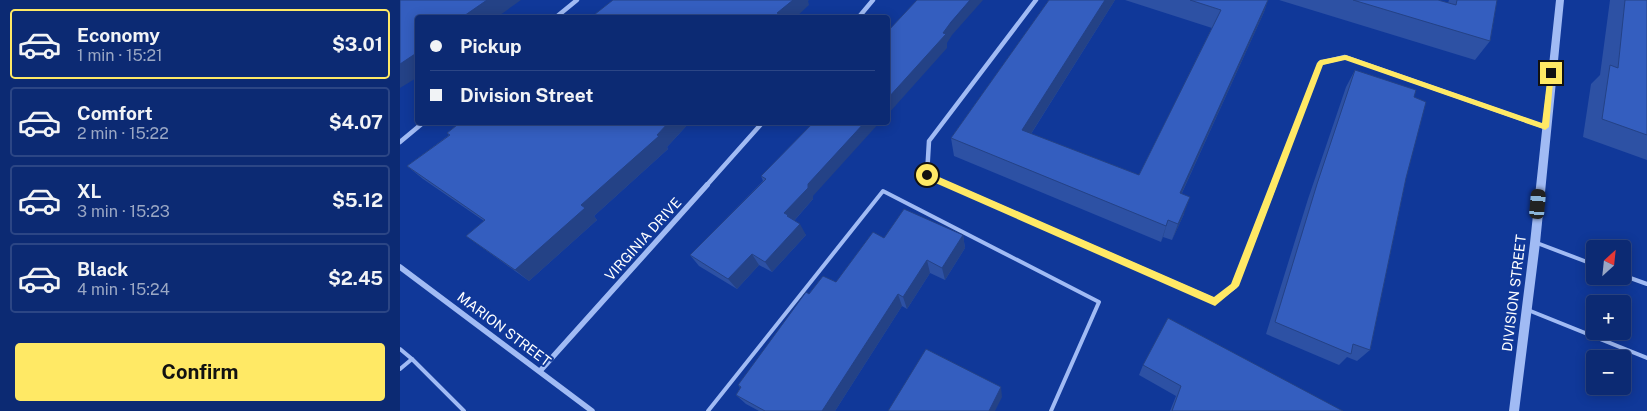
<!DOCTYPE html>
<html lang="en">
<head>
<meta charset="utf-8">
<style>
  body { margin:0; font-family:"Public Sans",sans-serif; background:#1a367b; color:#f1f3f6; height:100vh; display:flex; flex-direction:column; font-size:19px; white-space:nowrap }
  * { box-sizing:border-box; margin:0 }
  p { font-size:16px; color:#9aa7c4 }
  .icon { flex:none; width:28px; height:28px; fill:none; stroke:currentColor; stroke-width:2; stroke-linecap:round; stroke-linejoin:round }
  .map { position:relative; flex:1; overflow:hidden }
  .panel { display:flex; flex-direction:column; background:#0c2a73; width:400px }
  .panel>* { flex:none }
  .hud { position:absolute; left:15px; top:15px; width:475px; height:110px; border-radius:5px; box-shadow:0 2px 12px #0003,0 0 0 1px #2c4685; display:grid; align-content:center; height:110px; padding:0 15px; background:#0c2a73 }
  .needle { width:32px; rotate:27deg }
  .fabs { position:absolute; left:1186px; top:240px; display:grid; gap:10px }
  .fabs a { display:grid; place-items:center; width:45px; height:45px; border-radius:5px; background:#0c2a73; box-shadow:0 2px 12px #0003,0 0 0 1px #2c4685; font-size:25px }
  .end { position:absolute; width:22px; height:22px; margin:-11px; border:6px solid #ffe965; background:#111; box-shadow:0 0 0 2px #111 }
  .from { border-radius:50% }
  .car { position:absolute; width:15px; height:30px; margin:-15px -8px; border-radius:6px; box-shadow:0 0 4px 1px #0007; background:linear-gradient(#222 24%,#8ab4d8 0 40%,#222 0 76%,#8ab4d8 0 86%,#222 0) }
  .hud b { display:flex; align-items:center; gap:18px; height:48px; font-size:19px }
  .hud b+b { border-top:1px solid #2c4685 }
  .hud i { width:12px; height:12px; background:#f1f3f6 }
  ul { padding:9px 0 0; list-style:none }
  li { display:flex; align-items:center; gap:15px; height:70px; margin:0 10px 8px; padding:0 5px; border:2px solid #2c4685; border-radius:5px }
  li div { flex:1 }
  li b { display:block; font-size:19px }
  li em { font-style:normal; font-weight:700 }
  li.current { border-color:#ffe965 }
  li>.icon { width:45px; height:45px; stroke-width:1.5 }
  .primary-button { display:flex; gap:10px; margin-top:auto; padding:10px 15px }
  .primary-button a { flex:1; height:58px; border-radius:5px; background:#ffe965; color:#111; font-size:20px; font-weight:700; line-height:58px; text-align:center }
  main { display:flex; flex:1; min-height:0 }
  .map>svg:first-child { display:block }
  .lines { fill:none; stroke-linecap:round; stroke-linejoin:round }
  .service { stroke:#a1bbf4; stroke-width:4 }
  .minor-far1 { stroke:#a1bbf4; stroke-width:4.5 }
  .minor { stroke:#a1bbf4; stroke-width:5.5 }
  .tertiary { fill:#a1bbf4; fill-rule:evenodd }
  .wall { fill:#2d51a4 }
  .shaded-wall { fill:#244286 }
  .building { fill:#345ebf; stroke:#244286 }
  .route { fill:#ffe965 }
  .labels { text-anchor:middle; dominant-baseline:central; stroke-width:4; stroke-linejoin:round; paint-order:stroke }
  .street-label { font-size:14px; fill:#fff; stroke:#103899 }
</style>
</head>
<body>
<main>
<section class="panel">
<ul>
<li class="current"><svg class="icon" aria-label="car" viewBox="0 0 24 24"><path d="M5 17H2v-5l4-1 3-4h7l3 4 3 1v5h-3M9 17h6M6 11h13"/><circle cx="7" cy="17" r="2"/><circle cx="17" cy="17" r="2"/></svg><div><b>Economy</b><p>1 min · 15:21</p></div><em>$3.01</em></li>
<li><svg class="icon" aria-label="car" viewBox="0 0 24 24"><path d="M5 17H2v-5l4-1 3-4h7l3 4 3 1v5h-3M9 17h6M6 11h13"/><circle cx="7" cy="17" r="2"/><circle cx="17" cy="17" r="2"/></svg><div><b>Comfort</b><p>2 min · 15:22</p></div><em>$4.07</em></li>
<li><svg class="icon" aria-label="car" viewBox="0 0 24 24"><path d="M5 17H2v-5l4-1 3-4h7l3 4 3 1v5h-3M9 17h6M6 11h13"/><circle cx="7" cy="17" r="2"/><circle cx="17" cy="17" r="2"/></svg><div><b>XL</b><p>3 min · 15:23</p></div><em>$5.12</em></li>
<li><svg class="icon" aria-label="car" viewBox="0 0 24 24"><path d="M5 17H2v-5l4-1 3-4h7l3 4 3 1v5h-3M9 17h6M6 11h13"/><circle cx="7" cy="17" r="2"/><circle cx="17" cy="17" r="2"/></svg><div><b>Black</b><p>4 min · 15:24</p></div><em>$2.45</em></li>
</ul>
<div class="primary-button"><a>Confirm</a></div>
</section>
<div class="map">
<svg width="1247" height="411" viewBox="0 0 1247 411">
  <rect width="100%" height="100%" fill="#103899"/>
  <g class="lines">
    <g class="service">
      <polyline points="1137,243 1195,265"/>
      <polyline points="1222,275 1247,284"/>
      <polyline points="1128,310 1247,358"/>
      <polyline points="0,349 12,359"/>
      <polyline points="0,369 12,359 64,411"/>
      <polyline points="308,411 483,191 699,302 651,411"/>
    </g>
    <g class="minor-far1">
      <polyline points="155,18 177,0"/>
      <polyline points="458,18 473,0"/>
      <polyline points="0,142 24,122"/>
      <polyline points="306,186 363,122"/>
      <polyline points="552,186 527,175 529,141 636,0"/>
      <polyline points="873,186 920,63 945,57 1145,127"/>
    </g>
    <g class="minor">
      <polyline points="549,185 815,301 835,286 874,185"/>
      <polyline points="0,267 192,411"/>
      <polyline points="140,371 307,185"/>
    </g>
    <polygon class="tertiary" points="1156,0 1164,0 1140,243 1119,411 1109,411 1130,243"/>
  </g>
  <g class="wall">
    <polygon points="649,0 715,0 631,134 739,175 812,28 725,0 868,0 864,12 782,193 784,214 772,240 763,237 761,242 554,156 551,138"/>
    <polygon points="879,0 1038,0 1048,3 1049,0 1097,0 1090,41 1075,60"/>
    <polygon points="1210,0 1247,0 1247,160 1183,137 1191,84 1200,75"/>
    <polygon points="955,70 1014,97 1006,178 970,350 957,361 947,357 939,365 866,334 908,199 946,87"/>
    <polygon points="61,122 290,122 267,147 268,149 194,216 197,220 129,281 66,236 84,221 23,179 7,166 49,135 47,133"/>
    <polygon points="361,176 413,196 413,199 394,221 406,235 372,272 359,265 337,289 299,266 290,255 363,181"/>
    <polygon points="563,235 565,248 545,280 530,273 507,309 502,306 435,411 359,411 346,404 336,395 340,388 338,385 409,294 436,282 484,238"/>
    <polygon points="743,365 943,411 770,411 776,396 739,375"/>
  </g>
  <g class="shaded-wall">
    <polygon points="87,0 121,0 96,18 61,18"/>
    <polygon points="393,0 409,0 408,1 409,5 395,18 377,18 377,13"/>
    <polygon points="570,0 583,0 552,35 547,43 547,48 488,114 488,98"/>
    <polygon points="705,0 715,0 622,148 622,130"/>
    <polygon points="868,0 864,12 774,210 780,193"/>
    <polygon points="18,52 18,77 0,88 0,64"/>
    <polygon points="269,122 290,122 267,147 268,149 194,216 197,220 129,281 115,270 181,205 257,135"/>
    <polygon points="465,122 480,122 413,196 413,199 392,223 384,213 408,184"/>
    <polygon points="790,197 784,214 772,240 778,224"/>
    <polygon points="768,220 763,237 761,242 766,226"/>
    <polygon points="400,224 406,235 372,272 365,262"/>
    <polygon points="563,235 565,248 545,280 542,268"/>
    <polygon points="352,254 359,265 337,289 328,279"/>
    <polygon points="527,260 530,273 507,309 503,297"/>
    <polygon points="498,294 502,306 435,411 422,411"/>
    <polygon points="601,387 602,397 595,411 589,411"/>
  </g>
  <g class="building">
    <polygon points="0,0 87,0 61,18 18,18 18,52 0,64"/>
    <polygon points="213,0 393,0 377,13 380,15 377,18 190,18"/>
    <polygon points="517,0 570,0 551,22 543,33 546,34 488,98 488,31"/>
    <polygon points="649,0 705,0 622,130 739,175 821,10 790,0 868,0 780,193 790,197 778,224 768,220 766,226 551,138"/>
    <polygon points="953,0 1038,0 1056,5 1057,0 1097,0 1090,41"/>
    <polygon points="1225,0 1247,0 1247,135 1202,119 1210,65 1218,68"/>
    <polygon points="955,70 1016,90 1014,97 1026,102 1006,178 970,350 953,344 951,354 875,322 917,184"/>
    <polygon points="61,122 269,122 257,135 259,136 181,205 185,208 115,270 66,236 85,220 7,166 50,135 47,133"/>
    <polygon points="414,122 465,122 408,184 408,188 384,213 388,215 387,216 400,224 365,262 352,254 328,279 290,255 366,179 361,176"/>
    <polygon points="504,209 563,235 542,268 527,260 503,297 498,294 422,411 365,411 336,395 341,387 338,385 406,292 409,294 423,276 436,282 473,232 484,238"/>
    <polygon points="768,318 943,411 772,411 781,386 743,365"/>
    <polygon points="526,349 601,387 589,411 488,411"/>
  </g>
  <polygon class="route" points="946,55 1142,123 1148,73 1154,71 1149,127 1145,130 1143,129 945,60 923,65 839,286 815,306 524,178 523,175 527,172 530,173 814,297 831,284 917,63 920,60"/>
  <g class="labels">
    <g class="street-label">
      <text transform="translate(243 239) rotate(-48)">VIRGINIA DRIVE</text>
      <text transform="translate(1114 293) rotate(-83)">DIVISION STREET</text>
      <text transform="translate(104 329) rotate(37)">MARION STREET</text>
    </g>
  </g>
</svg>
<div class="fabs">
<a><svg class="needle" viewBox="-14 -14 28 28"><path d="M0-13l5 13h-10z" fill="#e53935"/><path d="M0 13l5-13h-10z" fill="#9aa7c4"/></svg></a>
<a>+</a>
<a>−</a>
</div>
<i class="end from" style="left:527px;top:175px"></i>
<i class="end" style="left:1151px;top:73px"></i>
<i class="car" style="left:1138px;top:204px;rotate:5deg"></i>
<div class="hud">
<b><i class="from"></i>Pickup</b>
<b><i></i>Division Street</b>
</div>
</div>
</main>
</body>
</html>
